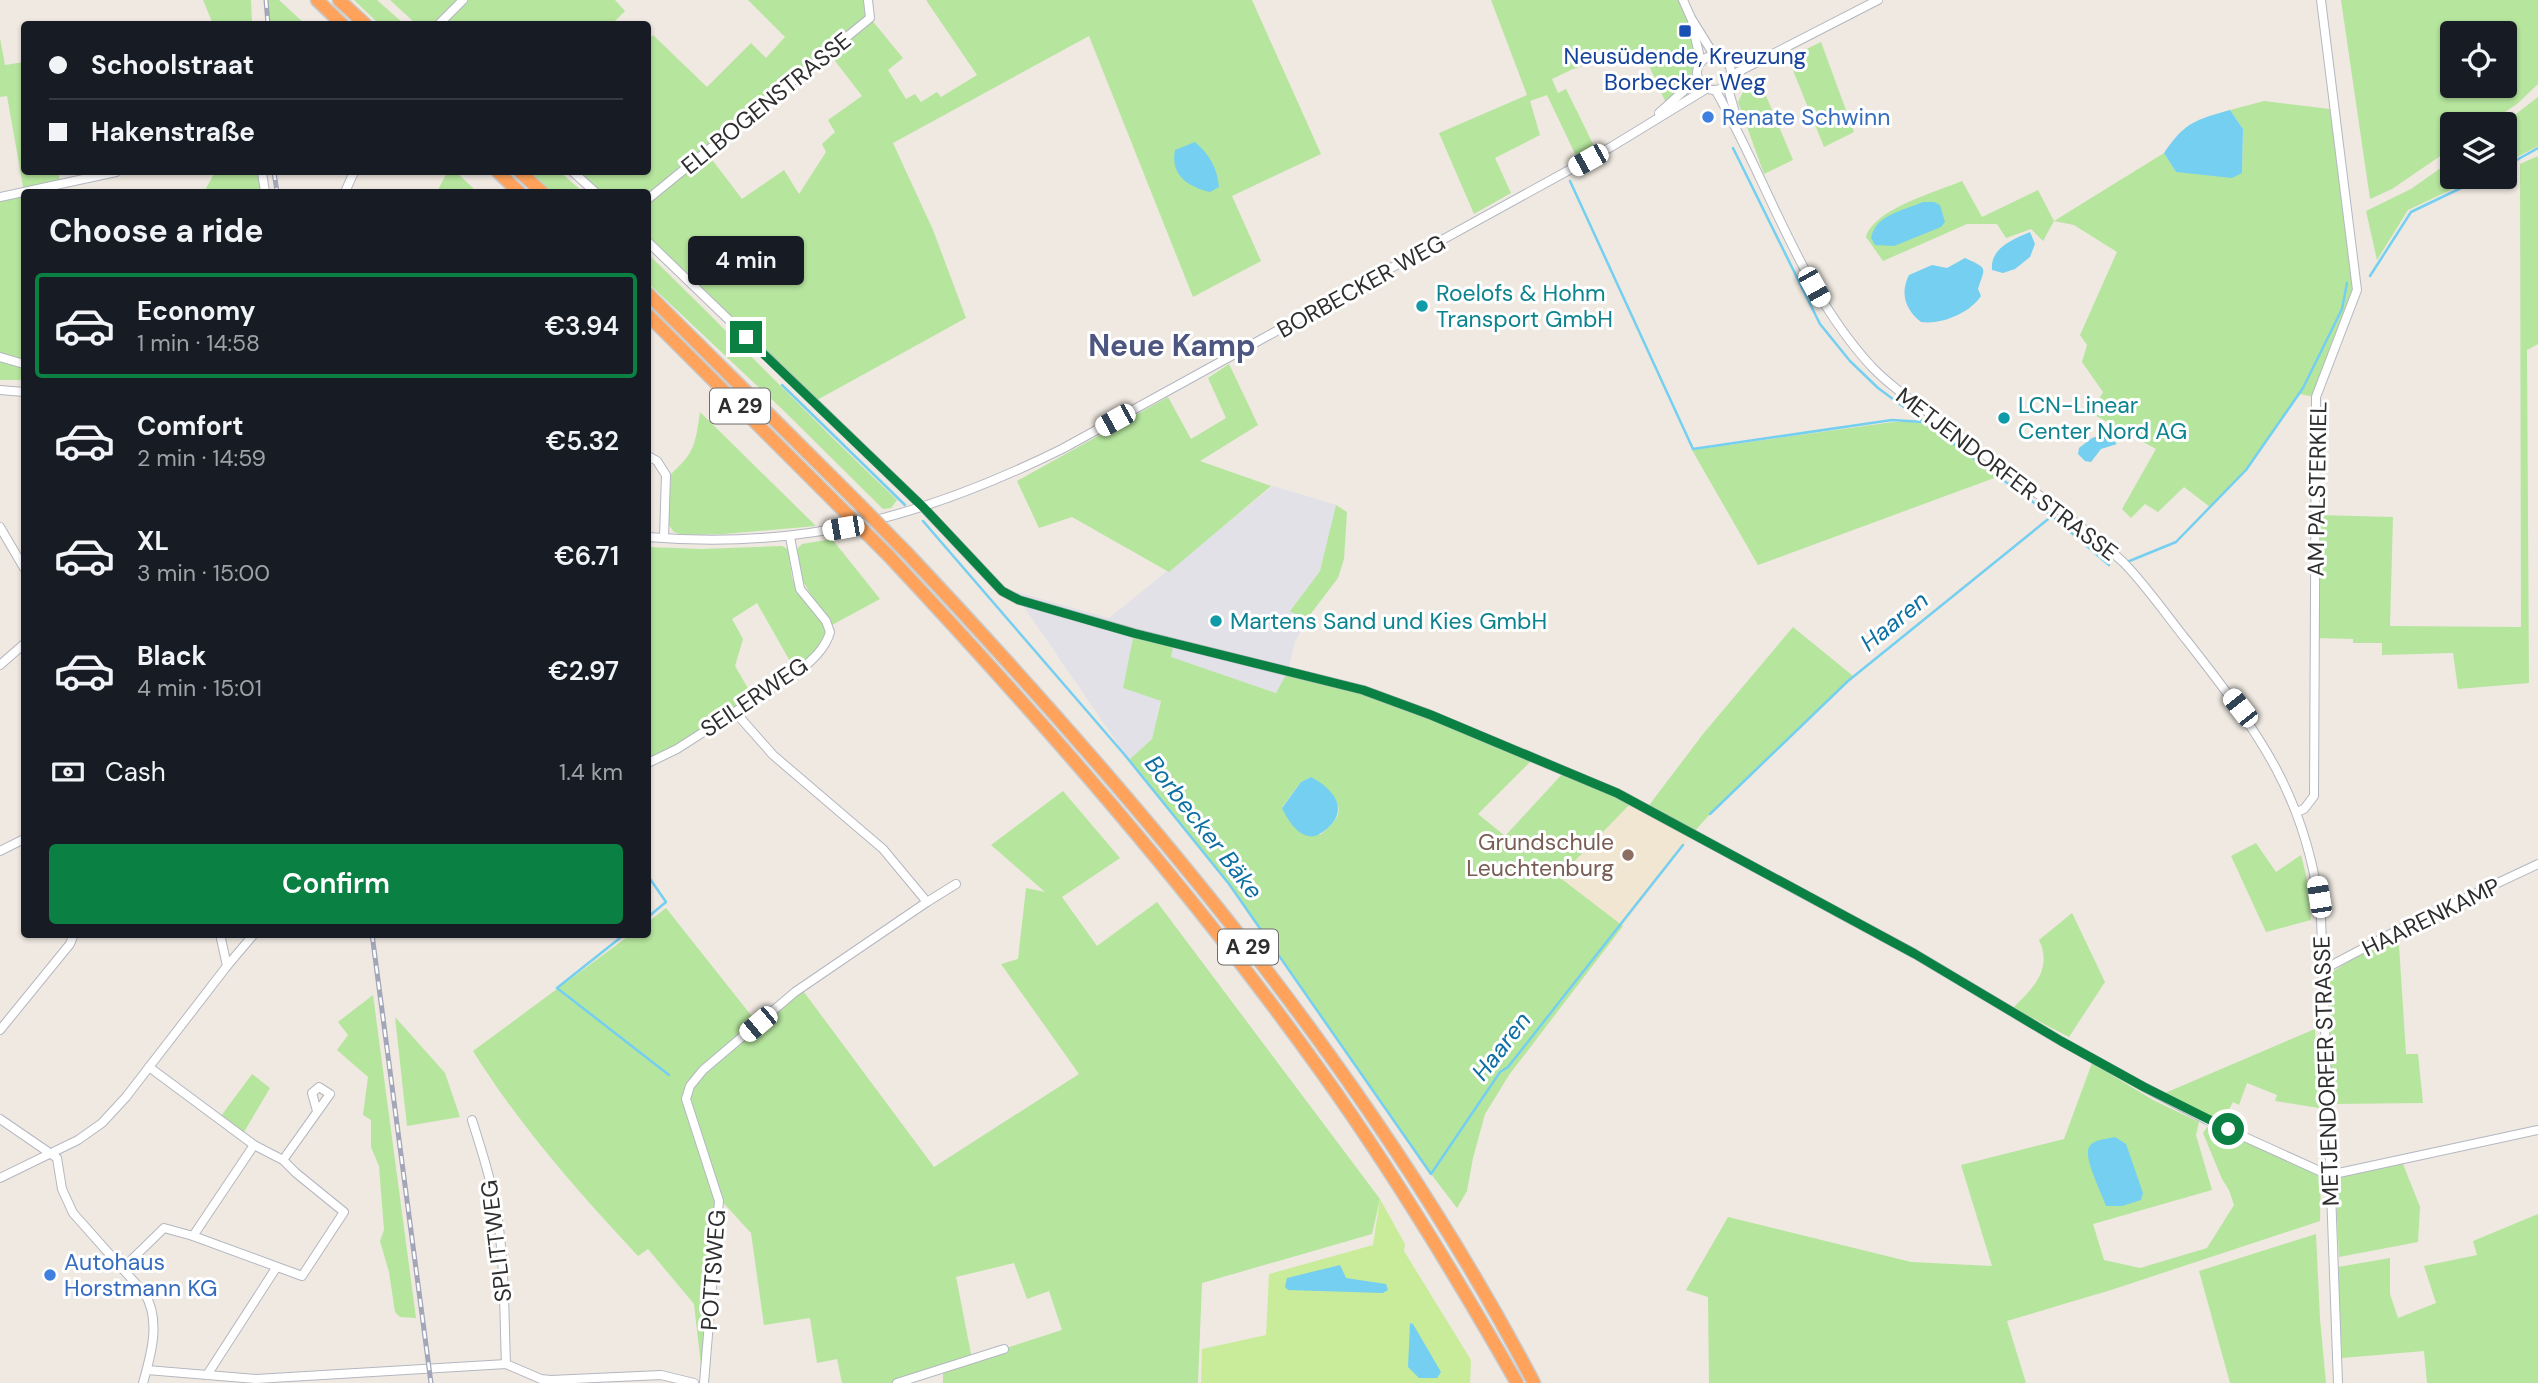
<!DOCTYPE html>
<html lang="en">
<head>
<meta charset="utf-8">
<style>
  body { margin:0; font-family:"DM Sans",sans-serif; background:#20242c; color:#f1f3f6; height:100vh; display:flex; flex-direction:column; font-size:26px; white-space:nowrap }
  * { box-sizing:border-box; margin:0 }
  p { font-size:23px; color:#9ea1a6 }
  .icon { flex:none; width:38px; height:38px; fill:none; stroke:currentColor; stroke-width:2; stroke-linecap:round; stroke-linejoin:round }
  .map { position:relative; flex:1; overflow:hidden }
  .panel { position:absolute; left:21px; top:189px; width:630px; height:749px; display:flex; flex-direction:column; background:#171b24; border-radius:7px; box-shadow:0 2px 5px #0004 }
  .panel>* { flex:none }
  .guide { position:absolute; left:21px; top:21px; width:630px; height:154px; border-radius:7px; box-shadow:0 2px 5px #0004; display:grid; align-content:center; height:154px; padding:0 28px; background:#171b24 }
  .fabs { position:absolute; left:2440px; top:21px; display:grid; gap:14px }
  .fabs a { display:grid; place-items:center; width:77px; height:77px; border-radius:7px; background:#171b24; box-shadow:0 2px 5px #0004; font-size:35px }
  .end { position:absolute; width:32px; height:32px; margin:-16px; border:9px solid #0b8043; background:#fff; box-shadow:0 0 0 4px #fff }
  .from { border-radius:50% }
  .bubble { position:absolute; height:49px; border-radius:7px; background:#171b24; box-shadow:0 2px 5px #0004; font-size:23px; font-weight:600; line-height:49px; text-align:center }
  .car { position:absolute; width:21px; height:42px; margin:-21px -10px; border-radius:9px; box-shadow:0 0 5px 2px #0007; background:linear-gradient(#fff 24%,#345 0 40%,#fff 0 76%,#345 0 86%,#fff 0) }
  .guide b { display:flex; align-items:center; gap:24px; height:66px; font-size:26px }
  .guide b+b { border-top:2px solid #363941 }
  .guide i { width:18px; height:18px; background:#f1f3f6 }
  ul { padding:0; list-style:none }
  li { display:flex; align-items:center; gap:21px; height:105px; margin:0 14px 10px; padding:0 14px; border:4px solid transparent; border-radius:7px }
  li div { flex:1 }
  li b { display:block; font-size:26px }
  li em { font-style:normal; font-weight:600 }
  li.current { border-color:#0b8043 }
  li>.icon { width:63px; height:63px; stroke-width:1.5 }
  h2 { padding:0 28px; font-size:32px; line-height:84px }
  .pay { display:flex; align-items:center; gap:18px; height:77px; padding:0 28px; font-size:26px }
  .pay p { margin-inline-start:auto }
  .button { display:flex; gap:14px; margin-top:auto; padding:14px 28px }
  .button a { flex:1; height:80px; border-radius:7px; background:#0b8043; color:#fff; font-size:28px; font-weight:600; line-height:80px; text-align:center }
  .map>svg:first-child { display:block }
  .industrial { fill:#e3e1e8 }
  .education { fill:#f0e6d1 }
  .green { fill:#b6e59e; fill-rule:evenodd }
  .pitch { fill:#c9ec9a }
  .water { fill:#75cff0 }
  .lines { fill:none; stroke-linecap:round; stroke-linejoin:round }
  .stream { stroke:#75cff0; stroke-width:2.5 }
  .minor-casing { stroke:#b4b7c1; stroke-width:10 }
  .highway-casing { stroke:#c9c9c9; stroke-width:15 }
  .minor { stroke:#fff; stroke-width:8 }
  .highway { stroke:#ffa35c; stroke-width:12 }
  .rail-casing { stroke:#a3a6b8; stroke-width:5 }
  .rail { stroke:#fff; stroke-width:2.5; stroke-dasharray:8; stroke-linecap:butt }
  .highway-bridge-casing { stroke:#c9c9c9; stroke-width:15; stroke-linecap:butt }
  .highway-bridge { stroke:#ffa35c; stroke-width:12 }
  .route { stroke:#0b8043; stroke-width:9 }
  .transit-dot { fill:#1a4fb4; stroke:#fff; stroke-width:2.5 }
  .shop-dot { fill:#3f7fe0; stroke:#fff; stroke-width:2.5 }
  .culture-dot { fill:#0f9aa8; stroke:#fff; stroke-width:2.5 }
  .education-dot { fill:#8d6e63; stroke:#fff; stroke-width:2.5 }
  .labels { text-anchor:middle; dominant-baseline:central; stroke-width:6; stroke-linejoin:round; paint-order:stroke }
  .shield { fill:#fff; stroke:#6d6d6d; stroke-width:2 }
  .shield-label { font-size:21px; font-weight:bold; fill:#2e2e2e }
  .transit-label { font-size:23px; fill:#164399; stroke:#fff }
  .street-label { font-size:23px; fill:#2e2e2e; stroke:#fff }
  .shop-label { font-size:23px; fill:#366cbe; stroke:#fff; text-anchor:start }
  .culture-label { font-size:23px; fill:#0d838f; stroke:#fff; text-anchor:start }
  .education-label { font-size:23px; fill:#785e54; stroke:#fff; text-anchor:end }
  .water-label { font-size:24px; font-style:italic; fill:#0d6fa3; stroke:#fff }
  .district-label { font-size:30px; font-weight:bold; fill:#4d5680; stroke:#fff }
</style>
</head>
<body>
<div class="map">
<svg width="2538" height="1383" viewBox="0 0 2538 1383">
  <rect width="100%" height="100%" fill="#efe9e1"/>
  <polygon class="industrial" points="1273,486 1336,505 1320,571 1290,610 1306,620 1294,644 1288,671 1276,693 1170,657 1173,641 1152,739 1129,760 1013,591 1109,618"/>
  <polygon class="education" points="1633,801 1693,833 1623,926 1558,877"/>
  <g class="green">
    <polygon points="203,0 251,0 252,24 213,24"/>
    <polygon points="266,0 279,0 305,24 268,24"/>
    <polygon points="354,0 377,0 404,24 379,24"/>
    <polygon points="390,0 615,0 625,11 613,23 614,24 416,24"/>
    <path d="M748 0H868L870 18 903 58 888 70 906 99 915 94 921 102 937 92 941 97 977 75 926 0H1252L1321 154 1232 196 1261 261 1193 297 1089 36 893 143 933 230 966 318 817 400 648 241V192H595L573 172H648V41L653 35 707 87 751 43 766 58 785 37ZM829 53 862 96 828 120 835 132 822 144 826 152 799 194 784 170 742 199 707 153Z"/>
    <path d="M1491 0H1679C1689 26 1707 63 1683 88 1678 94 1672 98 1666 103L1641 48 1573 69 1552 79 1558 93 1566 89 1596 150 1578 160 1547 95 1530 101 1540 135 1495 158 1511 193 1474 214 1439 133 1527 95Z"/>
    <path d="M2341 0H2538V84L2517 104 2487 124H2452V148L2392 189 2370 199ZM2504 33V86H2452V33Z"/>
    <polygon points="0,38 5,65 24,62 24,172 58,172 61,184 24,192 7,96 0,97"/>
    <polygon points="1821,42 1854,132 1824,147 1788,58"/>
    <polygon points="1757,74 1793,160 1764,174 1738,102 1746,86"/>
    <polygon points="2538,97 2538,146 2504,164 2503,124"/>
    <path d="M2264 101 2330 109 2357 290 2316 397 2299 394 2246 470 2210 507 2184 487 2158 512 2145 504 2131 518 2122 509 2156 449 2091 413 2103 392 2082 362 2087 345 2080 335 2117 252 2074 225 2054 221 2043 241 2031 229 2006 238 1997 224H1967L1883 261 1866 237C1874 209 1936 192 1962 181L1982 217 2038 190 2054 221 2164 153 2176 172 2242 173 2243 129 2230 110Z"/>
    <polygon points="2538,156 2538,344 2527,350 2529,683 2458,689 2453,653 2382,655 2382,643 2353,643 2353,639 2316,638 2316,515 2393,517 2390,626 2521,627 2520,164"/>
    <polygon points="2452,160 2452,177 2478,177 2408,210 2377,260 2366,211 2411,189"/>
    <polygon points="215,172 263,172 266,192 204,192"/>
    <polygon points="447,172 456,172 477,192 437,192"/>
    <polygon points="530,172 560,172 583,192 551,192"/>
    <polygon points="24,194 24,380 0,380 0,200"/>
    <path d="M648 254C732 335 812 420 897 500L891 508 883 509 783 410 648 283Z"/>
    <polygon points="1229,364 1258,425 1200,461 1271,486 1169,572 1072,517 1039,528 1017,481 1168,397 1191,439 1226,418 1208,378"/>
    <path d="M700 412 816 526 724 534 683 535 674 532 668 524 671 474C695 452 695 445 700 412Z"/>
    <polygon points="1893,422 1923,422 1997,477 1758,565 1692,450"/>
    <polygon points="1336,505 1347,512 1344,559 1338,578 1306,620 1290,611 1320,571"/>
    <polygon points="832,539 880,599 830,626 799,575 797,549 802,544"/>
    <path d="M782 546 788 549 792 578 797 588 826 628C825 645 809 660 795 670L757 603 732 619 743 639 735 666 753 697 677 749 648 763V547L701 549Z"/>
    <polygon points="1793,627 1853,676 1710,814 1694,832 1647,808 1703,734"/>
    <path d="M1134 633 1174 642 1171 657 1276 693 1288 671 1363 690 1534 758 1478 814 1505 836 1565 771 1633 801 1559 877 1623 926 1509 1075 1485 1114 1473 1158 1467 1191 1457 1208 1431 1174 1229 884 1129 760 1152 739 1161 701 1123 688ZM1311 777C1336 799 1354 808 1320 835L1282 807 1301 782Z"/>
    <path d="M1063 791 1120 858 1062 897 1097 946 1157 902 1380 1199 1372 1234 1202 1283 1198 1383H943V1369L897 1383H842L837 1359 817 1363 810 1318 764 1325 751 1233 718 1197 703 1383 694 1304 648 1249 638 1256C578 1192 519 1125 473 1051L630 935 648 934V922L666 908 758 1024 801 988 934 1167 1079 1074 1001 964 1018 959 1026 888 1045 892 991 845ZM1014 1263 1027 1299 1049 1291 1062 1330 972 1359 956 1277Z"/>
    <polygon points="2256,843 2276,872 2301,855 2306,875 2311,920 2266,932 2231,856"/>
    <path d="M2072 913 2105 982 2069 1037 2013 1008C2033 988 2053 970 2039 940Z"/>
    <polygon points="2398,930 2406,1054 2418,1054 2423,1103 2332,1104 2329,974"/>
    <polygon points="373,995 416,1318 400,1317 395,1312 389,1272 380,1241 384,1230 379,1166 371,1147 371,1120 363,1115 368,1077 337,1050 348,1035 338,1022"/>
    <polygon points="395,1017 445,1073 460,1117 407,1126"/>
    <polygon points="2315,1029 2319,1108 2275,1101 2277,1095 2247,1083 2239,1105 2233,1102 2222,1123 2165,1093"/>
    <polygon points="2092,1063 2153,1100 2199,1122 2196,1135 2212,1190 2093,1224 2104,1260 2140,1268 2207,1248 2234,1205 2229,1190 2222,1179 2203,1133 2207,1127 2223,1130 2321,1175 2320,1221 2111,1290 2007,1321 2026,1383 1709,1383 1708,1297 1686,1290 1728,1217 1911,1262 1992,1266 1961,1165 2064,1139"/>
    <polygon points="252,1074 270,1088 244,1132 221,1116"/>
    <polygon points="2403,1164 2420,1207 2418,1242 2339,1257 2335,1178"/>
    <polygon points="2538,1214 2538,1383 2427,1383 2424,1351 2342,1358 2338,1267 2390,1258 2390,1294 2398,1318 2436,1303 2424,1266 2477,1255 2473,1241"/>
    <polygon points="2316,1234 2320,1319 2326,1383 2230,1383 2199,1271"/>
  </g>
  <polygon class="pitch" points="1380,1199 1405,1244 1404,1251 1471,1360 1470,1383 1201,1383 1202,1349 1266,1335 1269,1274 1373,1245"/>
  <g class="water">
    <path d="M2230 110 2243 129 2242 173 2232 178 2176 172 2164 153C2185 122 2195 120 2230 110Z"/>
    <path d="M1195 142C1210 155 1217 168 1219 187L1210 192C1188 187 1170 175 1175 150Z"/>
    <path d="M1923 202H1934L1940 205 1945 222 1941 227 1894 246 1875 245 1871 238C1876 214 1903 211 1923 202Z"/>
    <path d="M2030 232 2035 244 2030 257 2015 269 2003 273 1992 270C1990 248 2012 240 2030 232Z"/>
    <path d="M1965 258C1989 269 1985 267 1978 289L1981 296C1970 313 1941 325 1921 322 1905 309 1900 293 1909 275L1932 265 1947 268Z"/>
    <polygon points="2101,435 2111,438 2117,444 2101,449 2091,462 2085,461 2078,454 2079,448 2092,438"/>
    <path d="M1311 777C1332 788 1350 808 1328 828 1322 833 1315 838 1308 836 1295 833 1287 818 1282 808L1301 782Z"/>
    <path d="M2115 1137 2126 1144 2143 1193 2141 1200 2122 1206H2106C2102 1194 2083 1157 2089 1147 2094 1139 2107 1139 2115 1137Z"/>
    <polygon points="1340,1265 1346,1278 1386,1284 1388,1290 1383,1293 1288,1290 1285,1287 1287,1278"/>
    <polygon points="1410,1323 1413,1324 1441,1372 1437,1378 1419,1378 1408,1367"/>
  </g>
  <g class="lines">
    <g class="stream">
      <polyline points="1733,148 1820,324 1850,361 1878,388 2052,516"/>
      <polyline points="2504,167 2538,148"/>
      <polyline points="1570,181 1693,449 1892,420 1923,422"/>
      <polyline points="2370,276 2411,212 2484,177"/>
      <polyline points="782,385 905,505"/>
      <polyline points="923,521 1124,754 1229,884 1431,1174 1500,1072 1508,1067 1683,845"/>
      <polyline points="2127,562 2176,542 2246,470 2303,388 2342,309 2347,283"/>
      <polyline points="1710,814 1848,681 2052,516 2109,565"/>
      <polyline points="648,876 666,902 648,917"/>
      <polyline points="625,934 557,988 669,1075"/>
    </g>
    <defs>
      <g id="minor">
        <polyline points="1683,0 1691,18 1714,55"/>
        <polyline points="439,24 463,0"/>
        <polyline points="1692,24 1701,62"/>
        <circle cx="1714" cy="73" r="17"/>
        <polyline points="1728,61 1761,57"/>
        <polyline points="1732,75 1878,0"/>
        <polyline points="1727,85 1738,123"/>
        <path d="M1716 91C1768 182 1799 287 1871 366 1893 389 1920 406 1945 425 1986 456 2028 486 2068 517 2087 532 2108 547 2125 564 2148 588 2167 616 2188 642 2260 734 2308 799 2321 918L2338 1383"/>
        <polyline points="1659,113 1698,78"/>
        <polyline points="262,172 265,192"/>
        <polyline points="573,172 595,192"/>
        <polyline points="345,192 354,172"/>
        <polyline points="0,197 116,172"/>
        <polyline points="648,199 870,18 868,0"/>
        <polyline points="648,242 924,508 1002,591 1019,600 1134,633 1363,690 1431,715 1617,793 1915,954 2061,1041 2144,1087 2207,1120 2324,1173 2334,1174 2538,1130"/>
        <polyline points="0,357 24,364"/>
        <polyline points="0,390 24,392"/>
        <polyline points="648,456 657,461 666,475 664,538"/>
        <polyline points="0,527 24,568"/>
        <path d="M648 537C803 550 924 517 1062 449L1611 147 1706 89"/>
        <polyline points="0,665 24,644"/>
        <polyline points="735,712 773,755 883,849 927,902 956,884"/>
        <path d="M648 763 677 749 797 672C810 663 826 648 830 632L826 621 800 589 790 537"/>
        <polyline points="2297,812 2304,809 2314,796 2316,397 2357,290 2321,0"/>
        <polyline points="0,851 24,839"/>
        <polyline points="227,966 254,934"/>
        <polyline points="2323,967 2332,965 2398,930 2538,864"/>
        <polyline points="0,1030 70,944 74,934"/>
        <polyline points="149,1067 254,1145 193,1236"/>
        <path d="M0 1119 57 1158 62 1189 73 1213 145 1294C161 1321 151 1355 143 1383"/>
        <path d="M472 1120C481 1149 491 1178 496 1208 505 1260 504 1313 506 1364"/>
        <polyline points="283,1160 330,1094 319,1087 312,1093 317,1111"/>
        <polyline points="0,1178 78,1140 102,1123 126,1097 227,966 220,934"/>
        <polyline points="122,1269 164,1228 193,1236 302,1276 344,1212 296,1173 283,1160 254,1145"/>
        <polyline points="147,1370 256,1379 506,1364 541,1379 551,1380 661,1375 694,1383"/>
        <polyline points="207,1375 276,1268"/>
        <polyline points="704,1383 719,1201 686,1099 690,1086 703,1070 795,992 927,902"/>
        <polyline points="897,1383 1004,1349"/>
      </g>
      <g id="highway">
        <polyline points="317,0 342,24"/>
        <polyline points="339,0 365,24"/>
        <polyline points="498,172 519,192"/>
        <polyline points="520,172 542,192"/>
        <polyline points="648,294 854,499"/>
        <polyline points="648,315 831,498"/>
        <path d="M907 553C1143 804 1373 1076 1534 1383"/>
        <path d="M888 555C1041 719 1189 887 1320 1070 1392 1170 1456 1276 1517 1383"/>
      </g>
    </defs>
    <use href="#minor" class="minor-casing"/>
    <use href="#highway" class="highway-casing"/>
    <use href="#minor" class="minor"/>
    <use href="#highway" class="highway"/>
    <defs>
      <g id="rail">
        <polyline points="266,0 268,24"/>
        <polyline points="274,172 277,192"/>
        <polyline points="372,934 431,1383"/>
      </g>
    </defs>
    <use href="#rail" class="rail-casing"/>
    <use href="#rail" class="rail"/>
    <defs>
      <g id="highway-bridge">
        <polyline points="831,498 888,555"/>
        <polyline points="854,499 907,553"/>
      </g>
    </defs>
    <use href="#highway-bridge" class="highway-bridge-casing"/>
    <use href="#highway-bridge" class="highway-bridge"/>
  </g>
  <g class="lines">
    <polyline class="route" points="746,337 924,508 1002,591 1019,600 1133,633 1363,690 1431,715 1617,793 1915,954 2061,1041 2144,1087 2228,1129"/>
  </g>
  <rect class="transit-dot" x="1678" y="24" width="14" height="14" rx="3.5"/>
  <g class="shop-dot">
    <circle cx="1708" cy="117" r="7"/>
    <circle cx="50" cy="1275" r="7"/>
  </g>
  <g class="culture-dot">
    <circle cx="1422" cy="306" r="7"/>
    <circle cx="2004" cy="418" r="7"/>
    <circle cx="1216" cy="621" r="7"/>
  </g>
  <circle class="education-dot" cx="1628" cy="855" r="7"/>
  <g class="labels">
    <g class="shield">
      <rect x="710" y="388.5" width="60" height="35" rx="5"/>
      <rect x="1218" y="929.5" width="60" height="35" rx="5"/>
    </g>
    <g class="shield-label">
      <text x="740" y="406">A 29</text>
      <text x="1248" y="947">A 29</text>
    </g>
    <g class="transit-label">
      <text x="1685" y="56">Neusüdende, Kreuzung<tspan x="1685" dy="26">Borbecker Weg</tspan></text>
    </g>
    <g class="street-label">
      <text transform="translate(766 103) rotate(-39)">ELLBOGENSTRASSE</text>
      <text transform="translate(1361 286) rotate(-29)">BORBECKER WEG</text>
      <text transform="translate(2007 474) rotate(37)">METJENDORFER STRASSE</text>
      <text transform="translate(2317 489) rotate(-89)">AM PALSTERKIEL</text>
      <text transform="translate(754 697) rotate(-34)">SEILERWEG</text>
      <text transform="translate(2431 917) rotate(-26)">HAARENKAMP</text>
      <text transform="translate(2326 1071) rotate(-92)">METJENDORFER STRASSE</text>
      <text transform="translate(496 1241) rotate(-97)">SPLITTWEG</text>
      <text transform="translate(713 1270) rotate(-86)">POTTSWEG</text>
    </g>
    <g class="shop-label">
      <text x="1722" y="117">Renate Schwinn</text>
      <text x="64" y="1262">Autohaus<tspan x="64" dy="26">Horstmann KG</tspan></text>
    </g>
    <g class="culture-label">
      <text x="1436" y="293">Roelofs &amp; Hohm<tspan x="1436" dy="26">Transport GmbH</tspan></text>
      <text x="2018" y="405">LCN-Linear<tspan x="2018" dy="26">Center Nord AG</tspan></text>
      <text x="1230" y="621">Martens Sand und Kies GmbH</text>
    </g>
    <g class="education-label">
      <text x="1614" y="842">Grundschule<tspan x="1614" dy="26">Leuchtenburg</tspan></text>
    </g>
    <g class="water-label">
      <text transform="translate(1894 621) rotate(-39)">Haaren</text>
      <text transform="translate(1204 827) rotate(52)">Borbecker Bäke</text>
      <text transform="translate(1501 1046) rotate(-52)">Haaren</text>
    </g>
    <g class="district-label">
      <text x="1172" y="345">Neue Kamp</text>
    </g>
  </g>
</svg>
<div class="fabs">
<a><svg class="icon" aria-label="locate" viewBox="0 0 24 24"><circle cx="12" cy="12" r="6"/><path d="M12 2v4M12 18v4M2 12h4M18 12h4"/></svg></a>
<a><svg class="icon" aria-label="layers" viewBox="0 0 24 24"><path d="M12 4l9 5-9 5-9-5zM3 14l9 5 9-5"/></svg></a>
</div>
<i class="end from" style="left:2228px;top:1129px"></i>
<i class="end" style="left:746px;top:337px"></i>
<div class="bubble" style="left:688px;top:236px;width:116px">4 min</div>
<i class="car" style="left:1588px;top:160px;rotate:241deg"></i>
<i class="car" style="left:1814px;top:287px;rotate:151deg"></i>
<i class="car" style="left:1115px;top:420px;rotate:241deg"></i>
<i class="car" style="left:843px;top:528px;rotate:260deg"></i>
<i class="car" style="left:2240px;top:708px;rotate:322deg"></i>
<i class="car" style="left:2319px;top:897px;rotate:351deg"></i>
<i class="car" style="left:758px;top:1024px;rotate:230deg"></i>
<div class="guide">
<b><i class="from"></i>Schoolstraat</b>
<b><i></i>Hakenstraße</b>
</div>
<section class="panel">
<h2>Choose a ride</h2>
<ul>
<li class="current"><svg class="icon" aria-label="car" viewBox="0 0 24 24"><path d="M5 17H2v-5l4-1 3-4h7l3 4 3 1v5h-3M9 17h6M6 11h13"/><circle cx="7" cy="17" r="2"/><circle cx="17" cy="17" r="2"/></svg><div><b>Economy</b><p>1 min · 14:58</p></div><em>€3.94</em></li>
<li><svg class="icon" aria-label="car" viewBox="0 0 24 24"><path d="M5 17H2v-5l4-1 3-4h7l3 4 3 1v5h-3M9 17h6M6 11h13"/><circle cx="7" cy="17" r="2"/><circle cx="17" cy="17" r="2"/></svg><div><b>Comfort</b><p>2 min · 14:59</p></div><em>€5.32</em></li>
<li><svg class="icon" aria-label="car" viewBox="0 0 24 24"><path d="M5 17H2v-5l4-1 3-4h7l3 4 3 1v5h-3M9 17h6M6 11h13"/><circle cx="7" cy="17" r="2"/><circle cx="17" cy="17" r="2"/></svg><div><b>XL</b><p>3 min · 15:00</p></div><em>€6.71</em></li>
<li><svg class="icon" aria-label="car" viewBox="0 0 24 24"><path d="M5 17H2v-5l4-1 3-4h7l3 4 3 1v5h-3M9 17h6M6 11h13"/><circle cx="7" cy="17" r="2"/><circle cx="17" cy="17" r="2"/></svg><div><b>Black</b><p>4 min · 15:01</p></div><em>€2.97</em></li>
</ul>
<div class="pay"><svg class="icon" aria-label="cash" viewBox="0 0 24 24"><path d="M3 7h18v10H3z"/><circle cx="12" cy="12" r="2"/></svg>Cash<p>1.4 km</p></div>
<div class="button"><a>Confirm</a></div>
</section>
</div>
</body>
</html>
